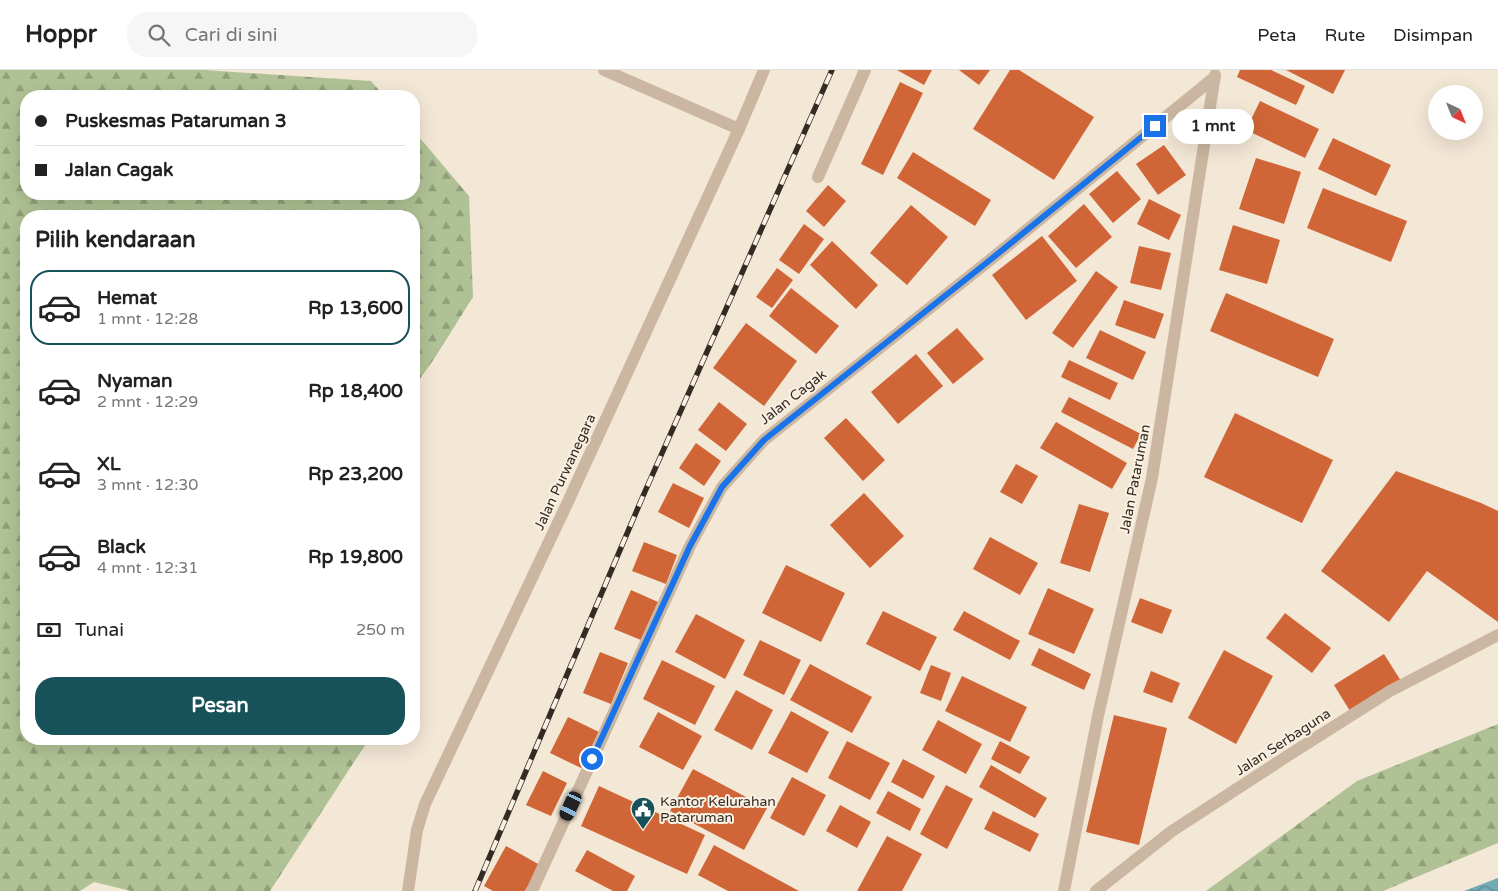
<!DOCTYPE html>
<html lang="id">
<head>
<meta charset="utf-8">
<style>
  body { margin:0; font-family:"Varela Round",sans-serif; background:#f6f6f6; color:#222; height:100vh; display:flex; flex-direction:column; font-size:19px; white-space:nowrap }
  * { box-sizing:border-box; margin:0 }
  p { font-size:16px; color:#767676 }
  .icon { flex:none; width:28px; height:28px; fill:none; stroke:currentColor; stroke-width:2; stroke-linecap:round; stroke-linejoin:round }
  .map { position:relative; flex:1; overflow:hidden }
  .side { position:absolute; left:20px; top:140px; width:400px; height:535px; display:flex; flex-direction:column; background:#fff; border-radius:20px; box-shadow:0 5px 20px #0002 }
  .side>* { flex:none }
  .top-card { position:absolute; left:20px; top:20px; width:400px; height:110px; border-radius:20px; box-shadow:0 5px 20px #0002; display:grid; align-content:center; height:110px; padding:0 15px; background:#fff }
  .needle { width:32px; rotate:137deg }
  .tools { position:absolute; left:1428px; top:15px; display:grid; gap:10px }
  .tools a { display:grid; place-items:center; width:55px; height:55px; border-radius:50%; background:#fff; box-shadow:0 5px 20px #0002; font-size:25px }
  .end { position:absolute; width:22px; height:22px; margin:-11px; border:6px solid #1a73e8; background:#fff; box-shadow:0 0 0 2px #fff }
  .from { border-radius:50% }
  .bubble { position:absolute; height:35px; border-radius:18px; background:#fff; box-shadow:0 5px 20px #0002; font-size:16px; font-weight:700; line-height:35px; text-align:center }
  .car { position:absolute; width:15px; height:30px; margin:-15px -8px; border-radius:6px; box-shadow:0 0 4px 1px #0007; background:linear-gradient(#222 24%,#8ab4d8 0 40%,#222 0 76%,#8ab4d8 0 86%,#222 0) }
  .top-card b { display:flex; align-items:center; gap:18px; height:48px; font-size:19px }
  .top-card b+b { border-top:1px solid #e0e0e0 }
  .top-card i { width:12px; height:12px; background:#222 }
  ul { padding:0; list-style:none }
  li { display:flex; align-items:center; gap:15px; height:75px; margin:0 10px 8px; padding:0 5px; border:2px solid transparent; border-radius:20px }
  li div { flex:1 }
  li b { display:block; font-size:19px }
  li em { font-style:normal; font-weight:700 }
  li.current { border-color:#175159 }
  li>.icon { width:45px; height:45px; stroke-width:1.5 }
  h2 { padding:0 15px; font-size:22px; line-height:60px }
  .pay { display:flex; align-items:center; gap:12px; height:55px; padding:0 15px; font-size:19px }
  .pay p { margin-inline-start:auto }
  .action { display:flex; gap:10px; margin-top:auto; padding:10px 15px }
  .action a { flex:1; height:58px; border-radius:20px; background:#175159; color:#fff; font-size:20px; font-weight:700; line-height:58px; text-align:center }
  header { display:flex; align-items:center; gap:30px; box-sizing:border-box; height:70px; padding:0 25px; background:#fff; border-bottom:1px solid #e0e0e0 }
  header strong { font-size:24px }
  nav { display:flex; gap:28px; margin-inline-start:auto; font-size:18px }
  .search { width:350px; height:45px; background:#f6f6f6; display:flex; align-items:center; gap:12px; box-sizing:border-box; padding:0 18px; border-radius:20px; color:#767676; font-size:19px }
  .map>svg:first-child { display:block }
  .forest { fill:url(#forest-firs) }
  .water { fill:url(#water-waves) }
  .building { fill:#d06637 }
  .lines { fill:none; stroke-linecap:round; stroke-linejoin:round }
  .minor { stroke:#cbb7a1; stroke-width:12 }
  .rail-casing { stroke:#352b25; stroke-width:5.5 }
  .rail { stroke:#faf1e2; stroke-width:4; stroke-dasharray:11; stroke-linecap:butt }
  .route { stroke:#1a73e8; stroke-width:6 }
  .labels { text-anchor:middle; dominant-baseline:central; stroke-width:4; stroke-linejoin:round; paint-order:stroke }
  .street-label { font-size:14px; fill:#352b25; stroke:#faf1e2 }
  .poi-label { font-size:14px; fill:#352b25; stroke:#faf1e2; text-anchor:start }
</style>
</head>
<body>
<header>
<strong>Hoppr</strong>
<div class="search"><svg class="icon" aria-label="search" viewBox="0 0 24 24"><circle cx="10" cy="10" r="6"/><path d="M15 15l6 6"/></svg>Cari di sini</div>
<nav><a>Peta</a><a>Rute</a><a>Disimpan</a></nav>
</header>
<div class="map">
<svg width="1498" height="821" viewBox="0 0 1498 821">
  <defs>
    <pattern id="forest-firs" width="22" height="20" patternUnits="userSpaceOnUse" patternTransform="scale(1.25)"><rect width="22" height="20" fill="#b0c295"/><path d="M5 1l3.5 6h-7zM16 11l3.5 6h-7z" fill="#909e79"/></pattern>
    <pattern id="water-waves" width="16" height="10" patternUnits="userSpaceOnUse" patternTransform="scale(1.25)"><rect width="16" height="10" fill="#73abb2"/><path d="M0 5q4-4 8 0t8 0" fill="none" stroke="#5f8b91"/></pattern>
  </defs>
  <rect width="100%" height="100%" fill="#f3e7d6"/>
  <g class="forest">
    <polygon points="0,0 204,0 371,11 384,26 26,26 26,124 414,124 414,61 469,126 473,227 434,289 414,317 414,146 26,146 26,669 369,669 270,821 131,821 94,812 80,821 0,821"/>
    <polygon points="1498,654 1498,773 1383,821 1206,821 1357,711"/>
  </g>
  <polygon class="water" points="1498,808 1498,821 1464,821"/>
  <g class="building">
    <polygon points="897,0 932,0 924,15"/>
    <polygon points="959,0 990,0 979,15"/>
    <polygon points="1010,0 1019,0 1094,47 1054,110 973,59"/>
    <polygon points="1240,0 1271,0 1305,16 1296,35 1237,7"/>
    <polygon points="1286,0 1345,0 1333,24"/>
    <polygon points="900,12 923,23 883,105 861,94"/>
    <polygon points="1260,31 1319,59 1305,88 1246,60"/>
    <polygon points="1333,68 1391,95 1376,126 1318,99"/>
    <polygon points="1164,75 1186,105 1158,125 1136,94"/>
    <polygon points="913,82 991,130 975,156 897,108"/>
    <polygon points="1256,88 1301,102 1284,154 1239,139"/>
    <polygon points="1117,101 1141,129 1113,153 1089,124"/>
    <polygon points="828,115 846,131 824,157 806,141"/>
    <polygon points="1323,118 1407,151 1391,192 1307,158"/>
    <polygon points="1149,129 1181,145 1169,170 1137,154"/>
    <polygon points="1084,134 1112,167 1076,198 1048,166"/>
    <polygon points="911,135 948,167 907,215 870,183"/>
    <polygon points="804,154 824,169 799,204 779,190"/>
    <polygon points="1233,155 1280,170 1267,214 1219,200"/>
    <polygon points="1042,166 1077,211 1026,250 992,205"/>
    <polygon points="832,171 878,215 856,239 810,195"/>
    <polygon points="1139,176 1171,183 1161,220 1130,213"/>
    <polygon points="777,198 793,210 772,238 756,227"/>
    <polygon points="1096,201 1118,217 1073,278 1052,263"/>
    <polygon points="791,218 839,256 816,284 769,246"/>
    <polygon points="1226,223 1334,269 1318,307 1210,261"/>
    <polygon points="1124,230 1164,244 1155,269 1115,255"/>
    <polygon points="746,253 797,291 764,336 713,298"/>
    <polygon points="957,258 984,289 953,314 927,283"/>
    <polygon points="1100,260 1146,282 1133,310 1086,288"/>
    <polygon points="916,284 943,316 898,354 871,322"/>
    <polygon points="1069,290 1118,313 1110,330 1061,307"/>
    <polygon points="1069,327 1141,364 1133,379 1061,342"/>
    <polygon points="719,332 747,354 726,381 698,360"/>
    <polygon points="1235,343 1333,390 1302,453 1204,407"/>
    <polygon points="846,348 885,390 863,411 824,368"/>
    <polygon points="1056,352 1127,393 1112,419 1040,378"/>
    <polygon points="696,373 721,391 704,416 679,398"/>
    <polygon points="1016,394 1038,406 1022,434 1000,422"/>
    <polygon points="1396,401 1481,433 1498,441 1498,552 1427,501 1389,552 1321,501"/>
    <polygon points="673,413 704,428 689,458 658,442"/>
    <polygon points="864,423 904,466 870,498 830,455"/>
    <polygon points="1079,434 1109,443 1090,502 1060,493"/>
    <polygon points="990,467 1038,493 1020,525 973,499"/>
    <polygon points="644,472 677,485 666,514 632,501"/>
    <polygon points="786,495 845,523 821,572 762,543"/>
    <polygon points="1048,518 1094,539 1074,584 1028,564"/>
    <polygon points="631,520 658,532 641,570 614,559"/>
    <polygon points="1140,528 1172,540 1162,564 1131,552"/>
    <polygon points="883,541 937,567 920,601 866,574"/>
    <polygon points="964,541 1020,571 1010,590 953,560"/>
    <polygon points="1285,543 1331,578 1312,603 1266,568"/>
    <polygon points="696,544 745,570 725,609 675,582"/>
    <polygon points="760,570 801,590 784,625 743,605"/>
    <polygon points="1039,578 1091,604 1084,620 1031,595"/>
    <polygon points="1224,580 1273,606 1236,674 1188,648"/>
    <polygon points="600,582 628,593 611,634 583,623"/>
    <polygon points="1384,584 1401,611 1350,641 1334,615"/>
    <polygon points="662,590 715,616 695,655 643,629"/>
    <polygon points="810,594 872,627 852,663 790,630"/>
    <polygon points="931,595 951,603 941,631 920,623"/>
    <polygon points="1151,601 1180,613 1172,633 1143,622"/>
    <polygon points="962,606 1027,637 1010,672 945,641"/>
    <polygon points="736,620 773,640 752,680 714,660"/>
    <polygon points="791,641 829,662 807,703 768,683"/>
    <polygon points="658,642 702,666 683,700 639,677"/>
    <polygon points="1114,645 1167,658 1139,775 1086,762"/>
    <polygon points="568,647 599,662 581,698 550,683"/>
    <polygon points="938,650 982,674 966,704 922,680"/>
    <polygon points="847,671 890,693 870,730 828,708"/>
    <polygon points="1000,671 1030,687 1020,704 991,689"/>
    <polygon points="903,689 935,706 923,729 891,712"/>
    <polygon points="991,695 1047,728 1035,748 979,717"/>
    <polygon points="693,699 767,738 744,780 670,741"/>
    <polygon points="543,701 567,713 551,746 526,735"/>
    <polygon points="792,707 826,725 804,766 770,748"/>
    <polygon points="946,715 973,729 947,779 920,764"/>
    <polygon points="599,716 705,765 687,804 581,756"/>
    <polygon points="888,721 921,739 910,761 876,743"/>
    <polygon points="840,735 871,752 857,778 826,761"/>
    <polygon points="993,741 1039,764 1030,782 984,759"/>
    <polygon points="887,766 922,784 902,821 857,821"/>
    <polygon points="714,775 799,821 728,821 698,805"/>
    <polygon points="506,776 540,795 525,821 493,821 484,816"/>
    <polygon points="587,780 635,806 627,821 613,821 575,801"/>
  </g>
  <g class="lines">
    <g class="minor">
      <polyline points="604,0 739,59"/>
      <polyline points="818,107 865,0"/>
      <polyline points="408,821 417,760 425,734 566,436 739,59 764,0"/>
      <polyline points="532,821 690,476 722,417 764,370 990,190 1215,7"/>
      <polyline points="1064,821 1098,646 1152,408 1215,5"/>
      <polyline points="1096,821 1172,761 1292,683 1390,621 1498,565"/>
    </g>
    <defs>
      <polyline id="rail" points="475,821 643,426 832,0"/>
    </defs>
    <use href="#rail" class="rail-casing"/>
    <use href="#rail" class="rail"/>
  </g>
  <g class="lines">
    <polyline class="route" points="592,689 690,476 722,417 764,370 990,190 1155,56"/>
  </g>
  <defs>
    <symbol id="civic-pin" viewBox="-11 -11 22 30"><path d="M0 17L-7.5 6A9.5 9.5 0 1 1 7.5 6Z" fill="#175159" stroke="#faf1e2"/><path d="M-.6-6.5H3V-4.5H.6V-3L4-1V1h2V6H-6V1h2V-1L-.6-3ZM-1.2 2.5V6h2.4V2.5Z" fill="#fff"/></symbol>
  </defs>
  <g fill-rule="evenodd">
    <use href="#civic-pin" x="629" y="725" width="28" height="38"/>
  </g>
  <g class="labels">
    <g class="street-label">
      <text transform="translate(793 327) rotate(-38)">Jalan Cagak</text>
      <text transform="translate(565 402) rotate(-65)">Jalan Purwanegara</text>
      <text transform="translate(1135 409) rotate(-79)">Jalan Pataruman</text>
      <text transform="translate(1283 672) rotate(-33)">Jalan Serbaguna</text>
    </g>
    <g class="poi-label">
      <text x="660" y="731">Kantor Kelurahan<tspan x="660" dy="16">Pataruman</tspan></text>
    </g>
  </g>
</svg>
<div class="tools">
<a><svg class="needle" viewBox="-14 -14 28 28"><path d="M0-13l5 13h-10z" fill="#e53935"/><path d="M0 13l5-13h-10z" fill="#767676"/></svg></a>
</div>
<i class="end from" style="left:592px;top:689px"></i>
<i class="end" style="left:1155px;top:56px"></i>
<div class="bubble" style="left:1172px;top:39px;width:82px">1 mnt</div>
<i class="car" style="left:571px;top:736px;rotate:205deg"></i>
<div class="top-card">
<b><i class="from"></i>Puskesmas Pataruman 3</b>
<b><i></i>Jalan Cagak</b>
</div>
<section class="side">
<h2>Pilih kendaraan</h2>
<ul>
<li class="current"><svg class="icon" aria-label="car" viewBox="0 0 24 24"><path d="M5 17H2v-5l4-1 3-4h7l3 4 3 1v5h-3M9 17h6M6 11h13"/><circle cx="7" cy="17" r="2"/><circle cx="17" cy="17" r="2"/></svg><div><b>Hemat</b><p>1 mnt · 12:28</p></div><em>Rp 13,600</em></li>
<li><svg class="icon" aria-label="car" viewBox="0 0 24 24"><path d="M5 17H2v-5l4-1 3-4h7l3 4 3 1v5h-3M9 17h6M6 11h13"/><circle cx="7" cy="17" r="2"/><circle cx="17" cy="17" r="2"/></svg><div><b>Nyaman</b><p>2 mnt · 12:29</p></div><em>Rp 18,400</em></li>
<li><svg class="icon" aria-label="car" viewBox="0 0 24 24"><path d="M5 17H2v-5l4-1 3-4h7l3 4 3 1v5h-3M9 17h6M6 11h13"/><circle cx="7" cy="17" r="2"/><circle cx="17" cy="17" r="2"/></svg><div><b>XL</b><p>3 mnt · 12:30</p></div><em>Rp 23,200</em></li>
<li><svg class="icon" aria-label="car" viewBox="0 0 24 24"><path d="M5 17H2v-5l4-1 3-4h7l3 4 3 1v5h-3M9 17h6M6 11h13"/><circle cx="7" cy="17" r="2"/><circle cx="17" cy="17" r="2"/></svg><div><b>Black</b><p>4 mnt · 12:31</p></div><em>Rp 19,800</em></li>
</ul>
<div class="pay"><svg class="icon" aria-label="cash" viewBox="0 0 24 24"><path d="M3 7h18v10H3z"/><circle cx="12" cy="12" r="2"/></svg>Tunai<p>250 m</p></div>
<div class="action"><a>Pesan</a></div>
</section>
</div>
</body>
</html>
